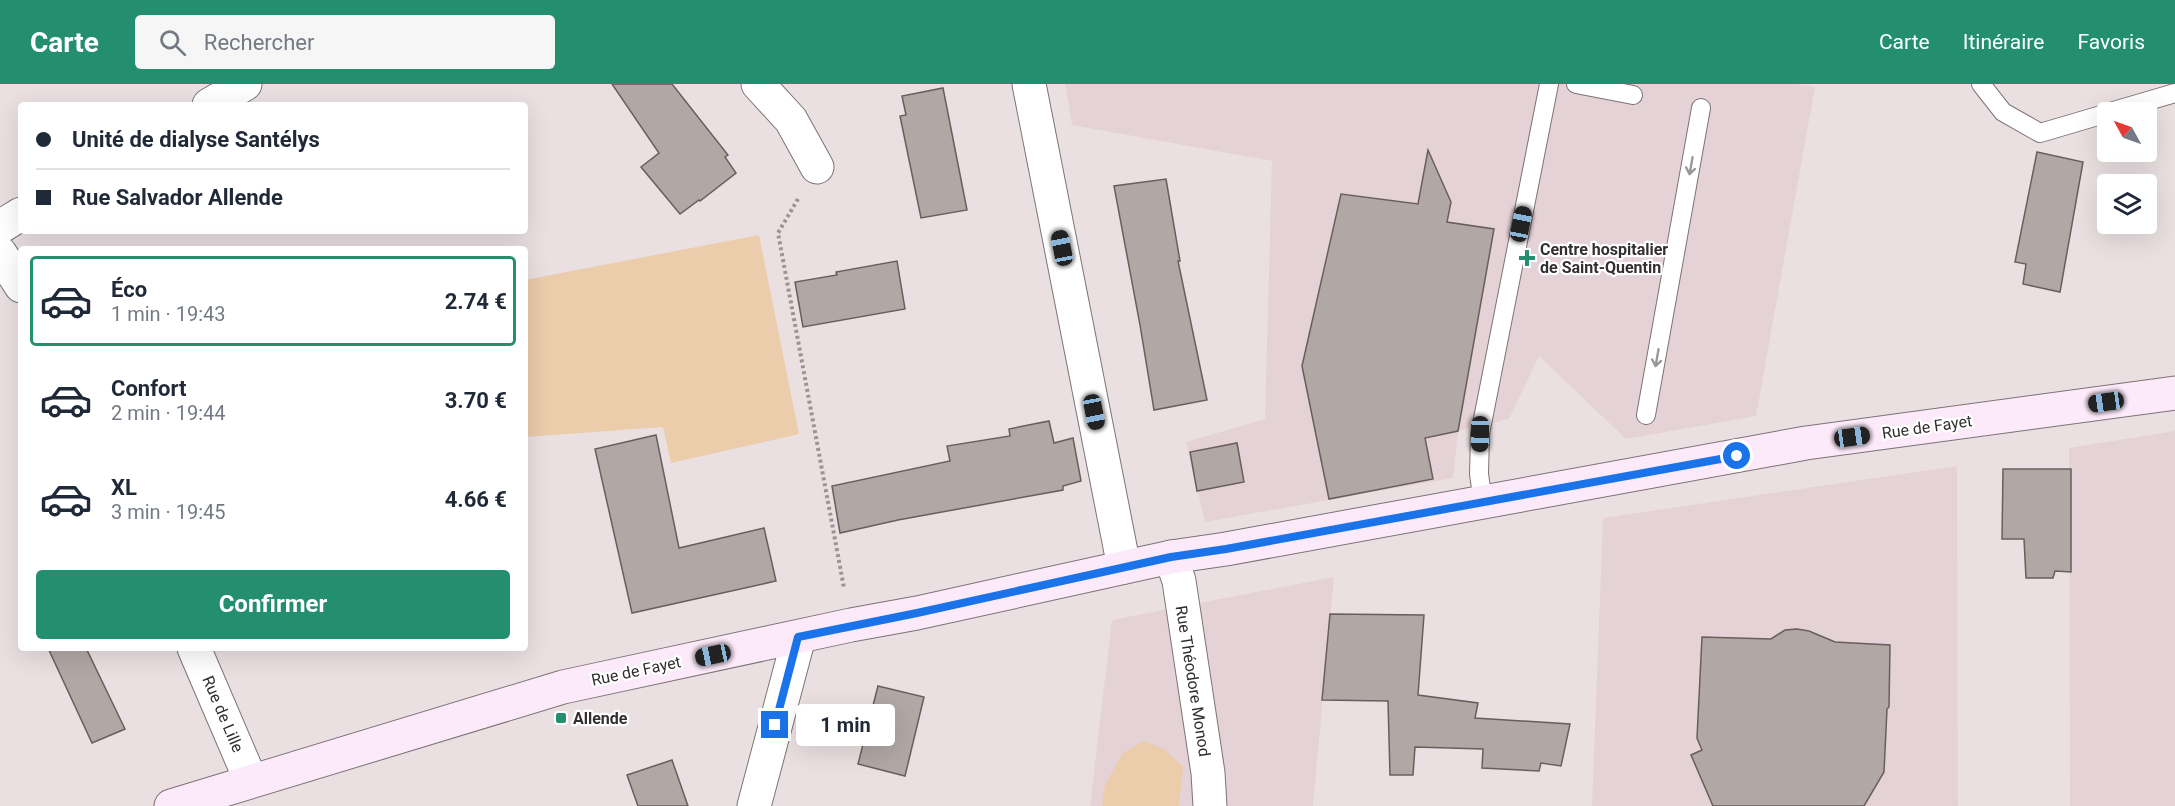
<!DOCTYPE html>
<html lang="fr">
<head>
<meta charset="utf-8">
<style>
  body { margin:0; font-family:Roboto,sans-serif; background:#f6f6f7; color:#1f2937; height:100vh; display:flex; flex-direction:column; font-size:22px; white-space:nowrap }
  * { box-sizing:border-box; margin:0 }
  p { font-size:20px; color:#747a83 }
  .icon { flex:none; width:33px; height:33px; fill:none; stroke:currentColor; stroke-width:2; stroke-linecap:round; stroke-linejoin:round }
  .map { position:relative; flex:1; overflow:hidden }
  .sheet { position:absolute; left:18px; top:162px; width:510px; height:405px; display:flex; flex-direction:column; background:#fff; border-radius:6px; box-shadow:0 6px 24px #0002 }
  .sheet>* { flex:none }
  .hud { position:absolute; left:18px; top:18px; width:510px; height:132px; border-radius:6px; box-shadow:0 6px 24px #0002; display:grid; align-content:center; height:132px; padding:0 18px; background:#fff }
  .needle { width:39px; rotate:310deg }
  .controls { position:absolute; left:2097px; top:18px; display:grid; gap:12px }
  .controls a { display:grid; place-items:center; width:60px; height:60px; border-radius:6px; background:#fff; box-shadow:0 6px 24px #0002; font-size:30px }
  .end { position:absolute; width:27px; height:27px; margin:-14px; border:8px solid #1a73e8; background:#fff; box-shadow:0 0 0 3px #fff }
  .from { border-radius:50% }
  .bubble { position:absolute; height:42px; border-radius:6px; background:#fff; box-shadow:0 6px 24px #0002; font-size:20px; font-weight:700; line-height:42px; text-align:center }
  .car { position:absolute; width:18px; height:36px; margin:-18px -9px; border-radius:8px; box-shadow:0 0 4px 2px #0007; background:linear-gradient(#222 24%,#8ab4d8 0 40%,#222 0 76%,#8ab4d8 0 86%,#222 0) }
  .hud b { display:flex; align-items:center; gap:21px; height:57px; font-size:22px }
  .hud b+b { border-top:2px solid #e0e1e3 }
  .hud i { width:15px; height:15px; background:#1f2937 }
  ul { padding:10px 0 0; list-style:none }
  li { display:flex; align-items:center; gap:18px; height:90px; margin:0 12px 9px; padding:0 6px; border:3px solid transparent; border-radius:6px }
  li div { flex:1 }
  li b { display:block; font-size:22px }
  li em { font-style:normal; font-weight:700 }
  li.selected { border-color:#248f6e }
  li>.icon { width:54px; height:54px; stroke-width:1.5 }
  .cta { display:flex; gap:12px; margin-top:auto; padding:12px 18px }
  .cta a { flex:1; height:69px; border-radius:6px; background:#248f6e; color:#fff; font-size:24px; font-weight:700; line-height:69px; text-align:center }
  header { display:flex; align-items:center; gap:36px; box-sizing:border-box; height:84px; padding:0 30px; background:#248f6e; color:#fff }
  header strong { font-size:28px }
  nav { display:flex; gap:33px; margin-inline-start:auto; font-size:21px }
  .search { width:420px; height:54px; background:#f6f6f7; display:flex; align-items:center; gap:15px; box-sizing:border-box; padding:0 21px; border-radius:6px; color:#747a83; font-size:22px }
  .map>svg:first-child { display:block }
  .built { fill:#e4d2d6 }
  .green { fill:#ebccab }
  .building { fill:#b1a8a5; stroke:#685f5d; stroke-width:1.5 }
  .lines { fill:none; stroke-linecap:round; stroke-linejoin:round }
  .service-casing { stroke:#7c7374; stroke-width:20 }
  .minor-casing { stroke:#7c7374; stroke-width:35 }
  .secondary-casing { stroke:#7c7374; stroke-width:35 }
  .path { stroke:#9b9495; stroke-width:4; stroke-dasharray:3 3; stroke-linecap:butt }
  .service { stroke:#fff; stroke-width:18 }
  .minor { stroke:#fff; stroke-width:33 }
  .secondary { stroke:#fce9fa; stroke-width:33 }
  .oneway { stroke:#999797 }
  .route { stroke:#1a73e8; stroke-width:8 }
  .poi-dot { fill:#248f6e; stroke:#fff; stroke-width:2 }
  .labels { text-anchor:middle; dominant-baseline:central; stroke-width:4.5; stroke-linejoin:round; paint-order:stroke }
  .poi-label { font-size:16px; font-weight:bold; fill:#332f2f; stroke:#fff; text-anchor:start }
  .street-label { font-size:16px; fill:#332f2f; stroke:#fff }
</style>
</head>
<body>
<header>
<strong>Carte</strong>
<div class="search"><svg class="icon" aria-label="search" viewBox="0 0 24 24"><circle cx="10" cy="10" r="6"/><path d="M15 15l6 6"/></svg>Rechercher</div>
<nav><a>Carte</a><a>Itinéraire</a><a>Favoris</a></nav>
</header>
<div class="map">
<svg width="2175" height="722" viewBox="0 0 2175 722">
  <rect width="100%" height="100%" fill="#eae0e2"/>
  <g class="built">
    <polygon points="1065,0 1795,0 1815,3 1756,332 1626,355 1539,272 1509,335 1458,347 1453,394 1205,438 1186,358 1265,335 1272,77 1072,41"/>
    <polygon points="2175,347 2175,722 2070,722 2069,364"/>
    <polygon points="1957,382 1958,722 1592,722 1603,434"/>
    <polygon points="1334,493 1313,722 1090,722 1112,536"/>
  </g>
  <g class="green">
    <polygon points="759,151 799,350 671,379 663,343 525,353 525,196"/>
    <polygon points="1144,657 1164,665 1183,683 1179,722 1102,722 1105,701 1123,669"/>
  </g>
  <g class="building">
    <polygon points="612,0 672,0 728,71 725,73 736,89 700,117 699,116 680,130 641,83 659,69"/>
    <polygon points="943,4 967,126 921,134 900,32 906,31 902,12"/>
    <polygon points="1428,66 1451,118 1447,138 1494,145 1458,347 1425,354 1433,395 1329,415 1302,282 1341,110 1418,120"/>
    <polygon points="2037,68 2083,78 2060,208 2023,200 2026,180 2015,178"/>
    <polygon points="1166,95 1180,177 1178,177 1207,316 1154,326 1140,241 1114,102"/>
    <polygon points="897,177 905,225 803,243 795,198 837,191 836,188"/>
    <polygon points="1049,337 1054,359 1073,354 1081,397 1063,402 1063,406 898,436 840,449 832,402 950,377 947,362 1010,352 1009,345"/>
    <polygon points="656,351 679,464 764,444 776,497 632,529 595,365"/>
    <polygon points="1237,359 1244,398 1197,407 1190,368"/>
    <polygon points="2003,385 2071,385 2071,488 2055,487 2053,494 2026,494 2024,455 2002,455"/>
    <polygon points="1330,530 1424,531 1418,611 1478,619 1475,634 1570,640 1561,682 1541,679 1539,687 1482,684 1483,665 1415,663 1413,691 1390,691 1388,617 1322,616"/>
    <polygon points="1797,545 1809,547 1835,558 1890,561 1889,623 1887,625 1884,688 1864,722 1713,722 1691,671 1702,666 1697,654 1702,553 1771,555 1785,546"/>
    <polygon points="48,564 86,564 125,645 92,659"/>
    <polygon points="878,602 924,613 905,692 858,680"/>
    <polygon points="672,676 688,722 638,722 627,691"/>
  </g>
  <g class="lines">
    <defs>
      <g id="service">
        <polyline points="1576,0 1633,11"/>
        <polyline points="1981,0 2003,28 2040,49 2108,29"/>
        <polyline points="2110,28 2175,9"/>
        <polyline points="1646,331 1701,24"/>
        <polyline points="1483,418 1479,390 1480,350 1549,0"/>
      </g>
      <g id="minor">
        <polyline points="758,0 791,36 817,83"/>
        <polyline points="1029,0 1124,483"/>
        <polyline points="209,21 245,0"/>
        <polyline points="0,143 21,130"/>
        <polyline points="0,169 21,202"/>
        <polyline points="1171,473 1179,497 1208,689 1210,722"/>
        <polyline points="194,564 251,697"/>
        <polyline points="754,722 799,553"/>
      </g>
      <polyline id="secondary" points="171,722 563,603 851,541 917,529 1171,473 1226,465 1806,359 2175,309"/>
    </defs>
    <use href="#service" class="service-casing"/>
    <use href="#minor" class="minor-casing"/>
    <use href="#secondary" class="secondary-casing"/>
    <polyline class="path" points="798,115 778,149 844,504"/>
    <use href="#service" class="service"/>
    <use href="#minor" class="minor"/>
    <use href="#secondary" class="secondary"/>
  </g>
  <defs><path id="oneway-shaft" d="M-6 0H5M1.5-3L5.5 0L1.5 3" fill="none" stroke-width="1.6" stroke-linecap="round" stroke-linejoin="round" transform="scale(1.5)"/></defs>
  <g class="oneway">
    <use href="#oneway-shaft" transform="translate(1691 82) rotate(100)"/>
    <use href="#oneway-shaft" transform="translate(1657 274) rotate(100)"/>
  </g>
  <g class="lines">
    <polyline class="route" points="775,641 798,553 917,529 1171,473 1226,465 1737,372"/>
  </g>
  <g class="poi-dot">
    <path d="M1524 165h6v6h6v6h-6v6h-6v-6h-6v-6h6z"/>
    <rect x="555" y="628" width="12" height="12" rx="3"/>
  </g>
  <g class="labels">
    <g class="poi-label">
      <text x="1540" y="165">Centre hospitalier<tspan x="1540" dy="18">de Saint-Quentin</tspan></text>
      <text x="573" y="634">Allende</text>
    </g>
    <g class="street-label">
      <text transform="translate(1927 343) rotate(-8)">Rue de Fayet</text>
      <text transform="translate(636 587) rotate(-12)">Rue de Fayet</text>
      <text transform="translate(1193 597) rotate(81)">Rue Théodore Monod</text>
      <text transform="translate(223 630) rotate(67)">Rue de Lille</text>
    </g>
  </g>
</svg>
<div class="controls">
<a><svg class="needle" viewBox="-14 -14 28 28"><path d="M0-13l5 13h-10z" fill="#e53935"/><path d="M0 13l5-13h-10z" fill="#747a83"/></svg></a>
<a><svg class="icon" aria-label="layers" viewBox="0 0 24 24"><path d="M12 4l9 5-9 5-9-5zM3 14l9 5 9-5"/></svg></a>
</div>
<i class="end from" style="left:1737px;top:372px"></i>
<i class="end" style="left:775px;top:641px"></i>
<div class="bubble" style="left:796px;top:620px;width:99px">1 min</div>
<i class="car" style="left:1521px;top:140px;rotate:11deg"></i>
<i class="car" style="left:1062px;top:164px;rotate:349deg"></i>
<i class="car" style="left:2106px;top:318px;rotate:262deg"></i>
<i class="car" style="left:1094px;top:328px;rotate:169deg"></i>
<i class="car" style="left:1480px;top:350px;rotate:181deg"></i>
<i class="car" style="left:1852px;top:353px;rotate:82deg"></i>
<i class="car" style="left:713px;top:571px;rotate:258deg"></i>
<div class="hud">
<b><i class="from"></i>Unité de dialyse Santélys</b>
<b><i></i>Rue Salvador Allende</b>
</div>
<section class="sheet">
<ul>
<li class="selected"><svg class="icon" aria-label="car" viewBox="0 0 24 24"><path d="M5 17H2v-5l4-1 3-4h7l3 4 3 1v5h-3M9 17h6M6 11h13"/><circle cx="7" cy="17" r="2"/><circle cx="17" cy="17" r="2"/></svg><div><b>Éco</b><p>1 min · 19:43</p></div><em>2.74 €</em></li>
<li><svg class="icon" aria-label="car" viewBox="0 0 24 24"><path d="M5 17H2v-5l4-1 3-4h7l3 4 3 1v5h-3M9 17h6M6 11h13"/><circle cx="7" cy="17" r="2"/><circle cx="17" cy="17" r="2"/></svg><div><b>Confort</b><p>2 min · 19:44</p></div><em>3.70 €</em></li>
<li><svg class="icon" aria-label="car" viewBox="0 0 24 24"><path d="M5 17H2v-5l4-1 3-4h7l3 4 3 1v5h-3M9 17h6M6 11h13"/><circle cx="7" cy="17" r="2"/><circle cx="17" cy="17" r="2"/></svg><div><b>XL</b><p>3 min · 19:45</p></div><em>4.66 €</em></li>
</ul>
<div class="cta"><a>Confirmer</a></div>
</section>
</div>
</body>
</html>
